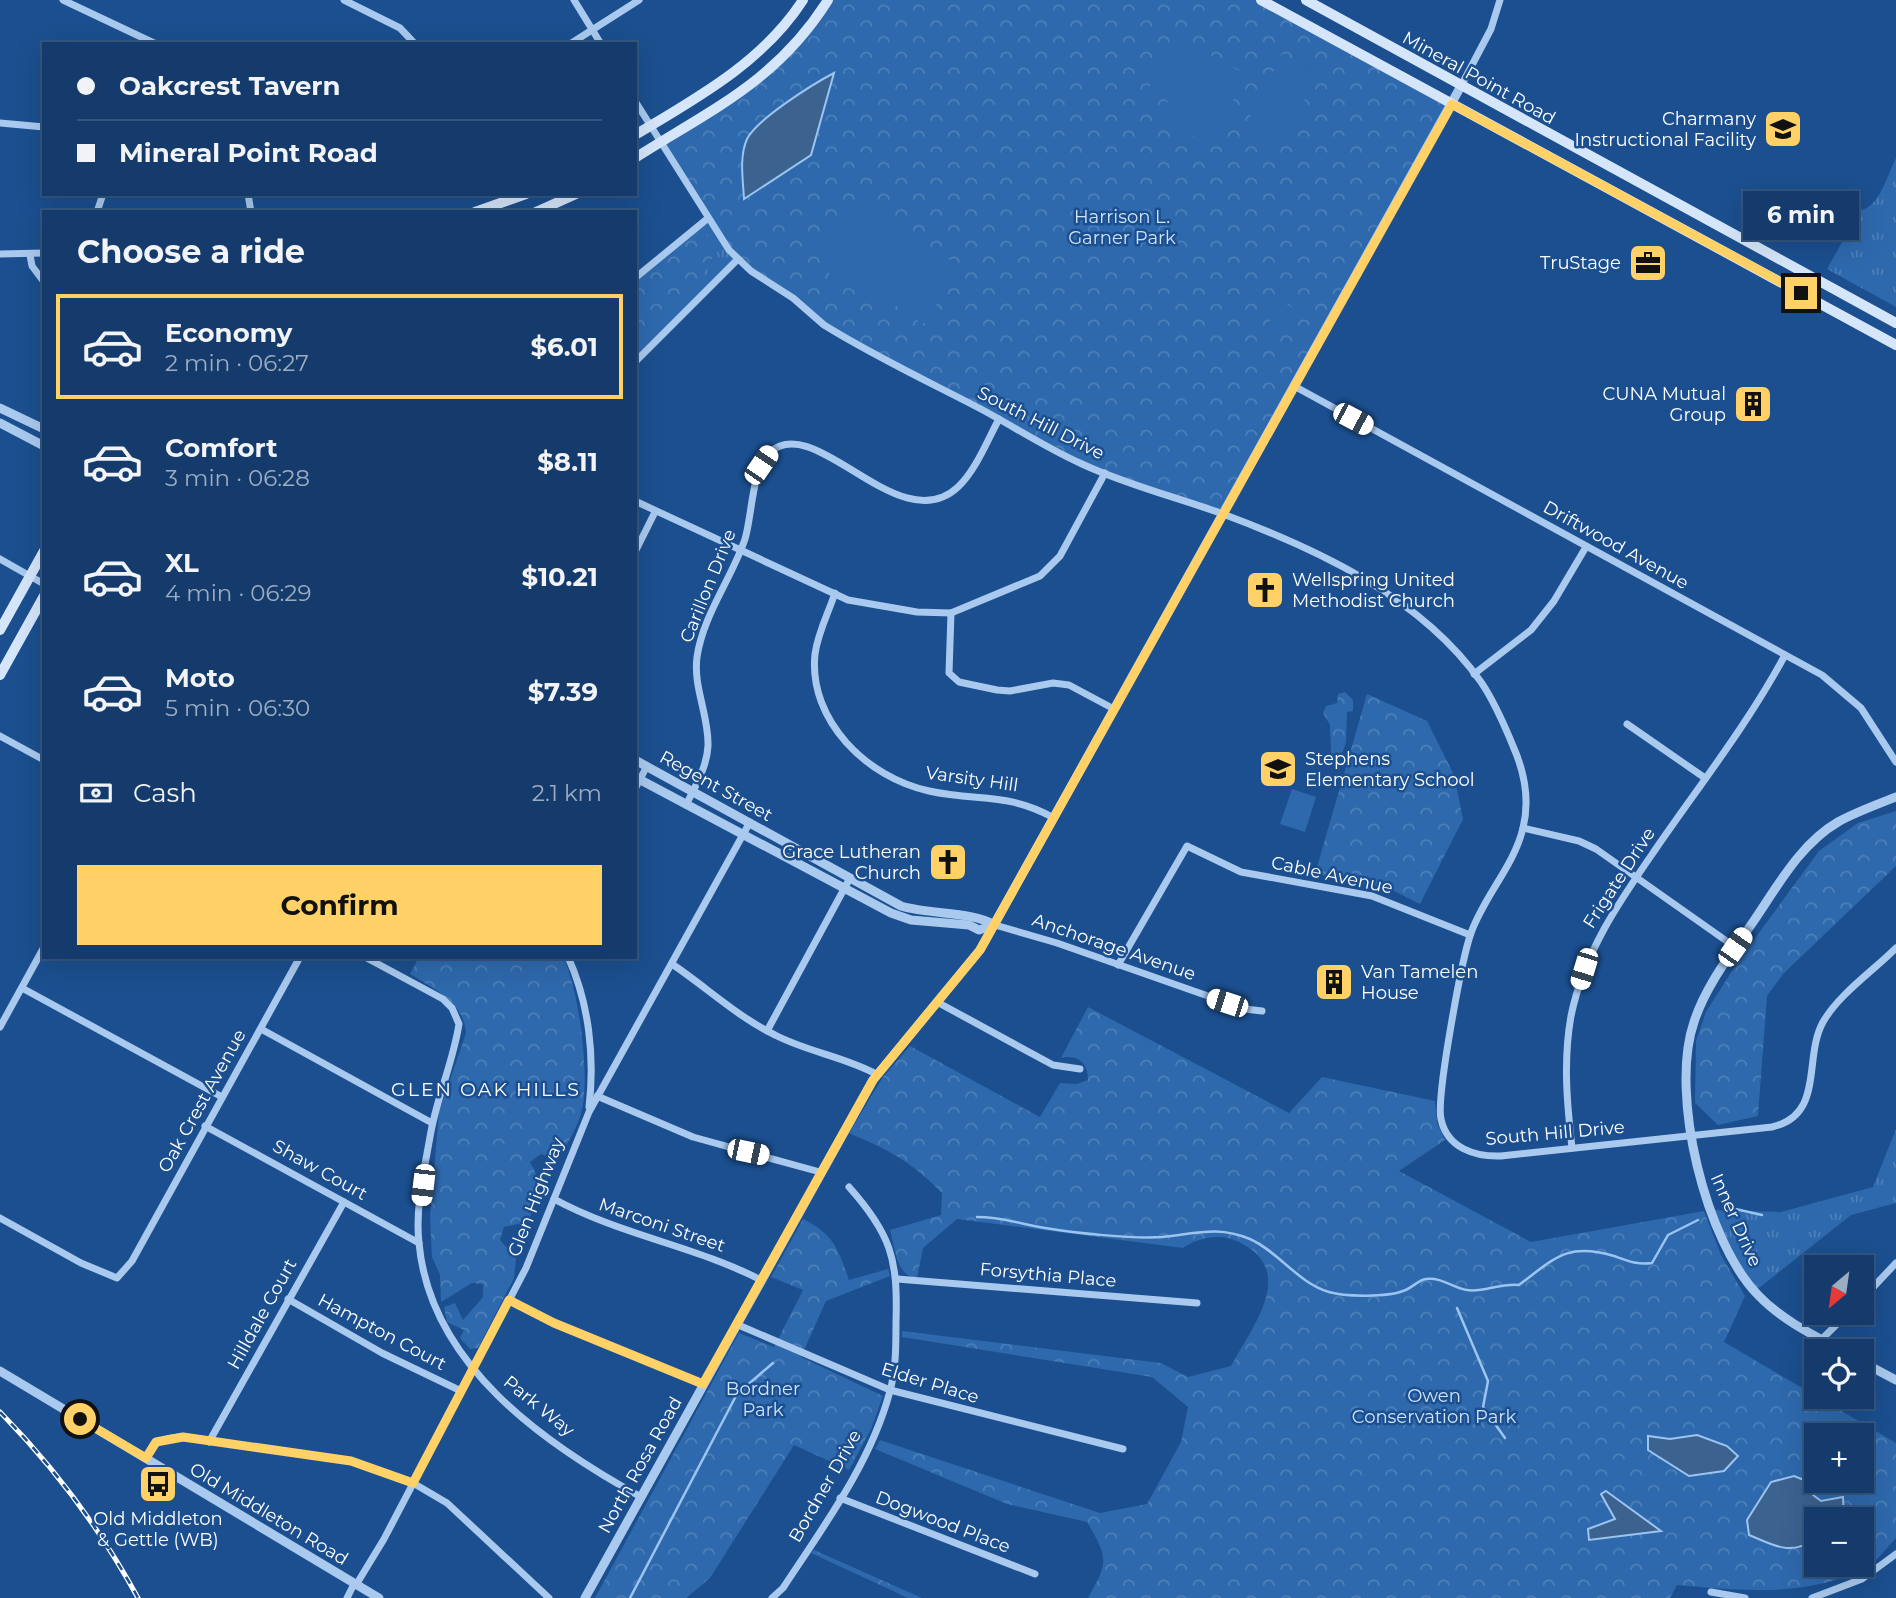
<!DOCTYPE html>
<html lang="en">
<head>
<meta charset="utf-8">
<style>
  body { margin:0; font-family:Montserrat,sans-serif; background:#1d4271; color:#f1f3f6; height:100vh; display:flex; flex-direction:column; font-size:26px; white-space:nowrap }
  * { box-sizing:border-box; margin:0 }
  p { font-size:23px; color:#9dadc1 }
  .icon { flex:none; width:38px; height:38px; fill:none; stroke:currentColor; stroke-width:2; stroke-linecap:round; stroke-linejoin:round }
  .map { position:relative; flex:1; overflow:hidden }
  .panel { position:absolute; left:42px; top:210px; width:595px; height:749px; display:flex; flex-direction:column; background:#143b6b; border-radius:0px; box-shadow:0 7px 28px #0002,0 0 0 2px #33557e }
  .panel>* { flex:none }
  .guide { position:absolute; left:42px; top:42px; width:595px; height:154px; border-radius:0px; box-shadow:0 7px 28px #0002,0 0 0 2px #33557e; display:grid; align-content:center; height:154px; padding:0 35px; background:#143b6b }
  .needle { width:46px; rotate:209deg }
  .fabs { position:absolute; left:1804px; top:1255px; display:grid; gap:14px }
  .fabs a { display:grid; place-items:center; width:70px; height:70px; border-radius:0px; background:#143b6b; box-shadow:0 7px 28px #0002,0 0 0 2px #33557e; font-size:35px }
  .end { position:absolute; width:32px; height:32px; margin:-16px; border:9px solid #ffd166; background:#111; box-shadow:0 0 0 4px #111 }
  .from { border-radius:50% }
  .bubble { position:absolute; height:49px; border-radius:0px; background:#143b6b; box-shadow:0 7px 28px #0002,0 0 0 2px #33557e; font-size:23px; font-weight:700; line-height:49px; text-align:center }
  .car { position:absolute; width:21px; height:42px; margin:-21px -10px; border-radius:9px; box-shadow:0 0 5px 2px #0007; background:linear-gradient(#fff 24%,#345 0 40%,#fff 0 76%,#345 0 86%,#fff 0) }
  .guide b { display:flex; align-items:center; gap:24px; height:66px; font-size:26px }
  .guide b+b { border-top:2px solid #33557e }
  .guide i { width:18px; height:18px; background:#f1f3f6 }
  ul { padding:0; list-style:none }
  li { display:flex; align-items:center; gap:21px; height:105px; margin:0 14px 10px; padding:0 21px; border:4px solid transparent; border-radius:0px }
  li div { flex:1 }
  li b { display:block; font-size:26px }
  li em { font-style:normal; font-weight:700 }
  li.active { border-color:#ffd166 }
  li>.icon { width:63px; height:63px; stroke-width:1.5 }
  h2 { padding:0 35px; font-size:32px; line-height:84px }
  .pay { display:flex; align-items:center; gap:18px; height:77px; padding:0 35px; font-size:26px }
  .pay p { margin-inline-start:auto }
  .action { display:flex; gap:14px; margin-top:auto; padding:14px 35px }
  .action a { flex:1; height:80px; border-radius:0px; background:#ffd166; color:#111; font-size:28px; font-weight:700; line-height:80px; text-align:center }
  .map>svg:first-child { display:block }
  .grass { fill:url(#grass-tufts) }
  .forest { fill:url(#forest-crowns); fill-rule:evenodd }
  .garden { fill:#2e69ad }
  .water { fill:#3c6290; stroke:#9cc4f0; stroke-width:2 }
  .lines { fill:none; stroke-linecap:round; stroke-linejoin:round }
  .stream { stroke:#9cc4f0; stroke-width:2.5 }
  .minor { stroke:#a9c9ee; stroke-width:7 }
  .tertiary { stroke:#a9c9ee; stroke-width:9 }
  .secondary { stroke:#d6e6fa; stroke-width:10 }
  .rail-casing { stroke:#fff; stroke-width:5 }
  .rail { stroke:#1b4f8f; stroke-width:2.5; stroke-dasharray:8; stroke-linecap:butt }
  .route { stroke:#ffd166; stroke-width:9 }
  .labels { text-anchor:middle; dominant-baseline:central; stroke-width:5; stroke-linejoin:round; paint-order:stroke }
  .street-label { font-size:18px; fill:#fff; stroke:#1b4f8f }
  .poi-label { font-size:18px; fill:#fff; stroke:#1b4f8f; text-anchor:end }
  .park-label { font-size:18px; fill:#cfe3fa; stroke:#1b4f8f }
  .neighbourhood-label { font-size:19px; letter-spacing:2px; fill:#fff; stroke:#1b4f8f }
</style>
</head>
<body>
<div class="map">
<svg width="1896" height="1598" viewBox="0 0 1896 1598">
  <defs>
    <pattern id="grass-tufts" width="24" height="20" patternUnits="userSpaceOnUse" patternTransform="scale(1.75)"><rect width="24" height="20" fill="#2e69ad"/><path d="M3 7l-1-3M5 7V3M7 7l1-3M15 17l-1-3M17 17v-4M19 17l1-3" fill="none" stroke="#4d80b9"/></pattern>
    <pattern id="forest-crowns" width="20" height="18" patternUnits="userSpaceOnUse" patternTransform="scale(1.75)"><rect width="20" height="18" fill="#2e69ad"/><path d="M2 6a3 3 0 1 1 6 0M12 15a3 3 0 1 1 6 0" fill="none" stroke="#4d80b9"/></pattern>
  </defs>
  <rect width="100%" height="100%" fill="#1b4f8f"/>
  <g class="grass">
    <path d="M1896 158V307L1827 269 1860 210C1879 209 1888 173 1896 158Z"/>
    <polygon points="707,219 738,259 635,362 635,278"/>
    <polygon points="1896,1129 1896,1203 1851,1215 1754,1292 1712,1210 1781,1212 1873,1187"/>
  </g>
  <g class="forest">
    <polygon points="828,0 1261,0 1452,104 1223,514 1105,473 843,337 738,259 660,142 762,77"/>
    <path d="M702 230 717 247C701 289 665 322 635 354V284Z"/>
    <polygon points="1345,692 1353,700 1353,711 1347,712 1346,742 1341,757 1331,753 1330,725 1323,713 1326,706 1337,703 1338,694"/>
    <polygon points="1367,694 1427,721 1454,775 1463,819 1420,904 1388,888 1315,874"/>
    <polygon points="1896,811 1896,866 1783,974 1767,996 1758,1116 1718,1125 1695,1103 1696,1041 1706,1012 1739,960 1819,851 1858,823"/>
    <path d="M419 957H563C579 988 592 1084 580 1117 575 1132 565 1147 557 1160L541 1154 530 1162C546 1190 538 1201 524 1228L518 1224 504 1227 500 1240 516 1258 514 1278 478 1348 470 1349 460 1338 464 1330 447 1322 444 1307 455 1303 463 1320 483 1297V1284L472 1283 441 1302 440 1275 432 1257 430 1216 439 1112 466 1033C464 1002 434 989 410 974Z"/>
    <path d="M1088 1007 1289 1113 1322 1077 1435 1101 1437 1123 1445 1140 1399 1171 1531 1242 1704 1211 1721 1255 1745 1296 1724 1342 1896 1443V1538C1888 1546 1880 1558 1870 1565 1813 1598 1742 1591 1677 1585L1670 1598H1088C1109 1561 1108 1558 1087 1522L1007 1504 875 1449 880 1440 1100 1513 1147 1504 1181 1442 1188 1407 1152 1377 902 1337V1331L1161 1363 1188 1377 1231 1366C1253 1325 1298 1271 1239 1242 1221 1233 1199 1237 1183 1248L957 1219 923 1248 917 1278C896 1277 895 1247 890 1230L941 1215 942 1193C912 1162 889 1150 849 1133L883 1077 910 1046 1040 1117 1060 1083 1077 1084 1088 1080C1088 1063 1078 1054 1061 1058ZM1816 1435H1862V1480H1816ZM1816 1519H1862V1564H1816Z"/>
    <path d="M803 1219C834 1234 838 1249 849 1280L888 1269 890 1276 826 1301 801 1357 883 1396 871 1429 849 1470 794 1445 710 1578 686 1598H595L739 1333 774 1347 803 1290 771 1277Z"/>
    <polygon points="814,1550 922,1598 908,1598 811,1553"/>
  </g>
  <g class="garden">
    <polygon points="1177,37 1247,75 1209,144 1159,117 1168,101 1148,90"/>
    <polygon points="1282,54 1319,72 1279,149 1243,130"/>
    <polygon points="856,197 961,268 923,324 879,294 873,302 829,275 830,261 818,253"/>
    <polygon points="1107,229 1121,240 1104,262 1089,252"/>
    <polygon points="1282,301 1297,311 1279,340 1264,330"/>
    <polygon points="1292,789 1316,797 1305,832 1280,824"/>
  </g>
  <g class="water">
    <path d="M834 73 811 155 744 199C743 179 739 157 747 139 757 119 813 84 834 73Z"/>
    <polygon points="1697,1435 1727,1446 1738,1456 1724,1471 1689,1476 1648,1450 1648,1436 1670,1439"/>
    <path d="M1794 1476 1809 1482 1813 1495 1821 1501 1843 1497 1844 1519H1816V1539C1789 1556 1776 1546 1749 1535L1747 1520 1771 1482Z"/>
    <polygon points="1606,1491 1661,1531 1589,1540 1588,1529 1615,1519 1601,1494"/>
  </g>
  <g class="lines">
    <g class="stream">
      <polyline points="1731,1208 1762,1215"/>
      <path d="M977 1217C1002 1217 1021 1224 1045 1228 1075 1233 1132 1239 1162 1237 1195 1234 1217 1225 1250 1239 1279 1252 1298 1283 1329 1292 1345 1297 1388 1297 1403 1291 1411 1289 1418 1280 1426 1279 1442 1277 1453 1288 1467 1290 1482 1293 1500 1283 1519 1285 1555 1258 1567 1242 1614 1256 1628 1261 1637 1265 1652 1263L1668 1235 1698 1220"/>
      <polyline points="1457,1308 1488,1381 1483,1407 1505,1438"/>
      <polyline points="630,1598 737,1394 773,1363"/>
    </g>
    <g class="minor">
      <polyline points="63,0 156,44"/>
      <polyline points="344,0 400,28 415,44"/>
      <polyline points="574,0 601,44"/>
      <polyline points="570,44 639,0"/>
      <polyline points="1461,86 1491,29 1500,0"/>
      <path d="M635 101 729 250 751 271 793 298 824 325C874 356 927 381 979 408 1013 426 1046 448 1082 464 1127 485 1176 497 1223 514 1317 549 1421 597 1481 682 1494 701 1504 724 1513 746 1524 771 1530 800 1523 828 1514 866 1484 896 1471 933 1462 958 1436 1097 1441 1119 1447 1148 1475 1157 1501 1156L1772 1127C1825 1115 1803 1058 1823 1022 1839 994 1873 971 1896 948"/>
      <polyline points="0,123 44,127"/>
      <polyline points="248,194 251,212"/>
      <polyline points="97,212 103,194"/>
      <polyline points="0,254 44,253"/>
      <polyline points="30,255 32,266 44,282"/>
      <polyline points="635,278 707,219"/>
      <polyline points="635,362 738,259"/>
      <polyline points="1294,386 1822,675 1861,708 1896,762"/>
      <polyline points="635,501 848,600 917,612 951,613 1040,576 1060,556 1105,473"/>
      <polyline points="635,552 655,512"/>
      <polyline points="0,559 44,584"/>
      <path d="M835 593C828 614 818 632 815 654 808 721 868 778 929 791 979 802 1007 792 1054 818"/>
      <polyline points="951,613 949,673 959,682 997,690 1010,691 1053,683 1069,685 1114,709"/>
      <polyline points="1474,674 1531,630 1554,601 1586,547"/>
      <polyline points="1627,724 1705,778"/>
      <polyline points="0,736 44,760"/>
      <polyline points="635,789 647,766"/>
      <path d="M686 805C695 787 707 767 708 746 709 715 693 688 697 657 703 615 732 578 745 539 752 516 752 469 769 453 815 409 899 542 958 487 976 470 987 441 999 419"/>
      <polyline points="1523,828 1579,841 1596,849 1735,947"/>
      <polyline points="995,925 1057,943 1245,1009 1262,1011"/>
      <path d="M365 957 443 999 452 1008 459 1024C453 1063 436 1099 430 1137 424 1171 415 1209 419 1243 430 1364 543 1443 641 1497"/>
      <path d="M568 957C589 1003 595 1057 589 1107"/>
      <path d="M672 964C706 987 738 1017 775 1035 808 1052 845 1057 876 1074"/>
      <polyline points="1118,965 1187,846 1241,872 1372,896 1470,935"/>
      <polyline points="22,988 222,1097"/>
      <polyline points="937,1002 1053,1065 1080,1069"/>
      <polyline points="0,1027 44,947"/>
      <polyline points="261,1029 432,1123"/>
      <polyline points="767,1031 850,878"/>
      <polyline points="597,1096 693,1137 820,1172"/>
      <polyline points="205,1126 419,1243"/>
      <path d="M1572 1148C1567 1103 1563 1061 1571 1016 1584 952 1619 902 1655 850 1699 786 1748 724 1785 655"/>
      <path d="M554 1199C620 1235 695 1246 761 1280"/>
      <polyline points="0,1218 81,1263 117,1278 132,1261 300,957"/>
      <polyline points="897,1279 1197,1303"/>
      <polyline points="288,1299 382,1353 461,1391"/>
      <polyline points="1862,1299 1896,1263"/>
      <polyline points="510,1300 554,1323 703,1384"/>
      <polyline points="736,1324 890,1390 1123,1449"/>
      <polyline points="1822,1339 1849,1312"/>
      <polyline points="209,1442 344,1202"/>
      <path d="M146 1458C155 1440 163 1438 183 1437L351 1461 413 1483 447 1503 549 1598"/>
      <polyline points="840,1498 1035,1574"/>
      <polyline points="356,1585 384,1539 526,1268 589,1112 750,822"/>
      <polyline points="1711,1592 1745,1598"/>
      <polyline points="347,1598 354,1584"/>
      <path d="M772 1598 783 1588C823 1527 871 1463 890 1391 896 1369 896 1345 896 1322 898 1259 891 1234 849 1187"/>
      <polyline points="1812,1598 1862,1579 1896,1554"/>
    </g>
    <g class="tertiary">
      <polyline points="0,408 44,429"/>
      <polyline points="0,423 44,446"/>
      <path d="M635 760 901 906C931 915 971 911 995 925"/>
      <polyline points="635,777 891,913 911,920 969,925 979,930 995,925"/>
      <path d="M1843 1351C1813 1335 1782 1320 1759 1296 1706 1243 1669 1094 1694 1022 1706 985 1731 954 1753 922 1777 887 1800 844 1838 822 1856 812 1876 805 1896 797"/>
      <polyline points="1862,1362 1896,1380"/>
      <polyline points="0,1371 379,1598"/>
      <polyline points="585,1598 873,1080 980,950 1461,86"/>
    </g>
    <g class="secondary">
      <polyline points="1261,0 1896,345"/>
      <polyline points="1306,0 1896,323"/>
      <path d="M635 135C697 98 763 62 803 0"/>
      <path d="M635 158C712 109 777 81 828 0"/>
      <polyline points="475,212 526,194"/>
      <polyline points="536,212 576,194"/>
      <polyline points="0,630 44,551"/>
      <polyline points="0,675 44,596"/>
    </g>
    <defs>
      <path id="rail" d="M0 1412C54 1467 101 1530 138 1598"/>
    </defs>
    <use href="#rail" class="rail-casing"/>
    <use href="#rail" class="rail"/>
  </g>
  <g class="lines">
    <polyline class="route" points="80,1419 146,1458 156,1442 183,1437 351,1461 413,1483 509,1300 554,1323 703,1384 873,1080 980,950 1452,104 1801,293"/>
  </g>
  <defs>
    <symbol id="university-square" viewBox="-11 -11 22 22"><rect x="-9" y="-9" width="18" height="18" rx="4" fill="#ffd166" stroke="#1b4f8f"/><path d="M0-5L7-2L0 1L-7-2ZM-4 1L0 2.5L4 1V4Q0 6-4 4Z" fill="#111"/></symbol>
    <symbol id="office-square" viewBox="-11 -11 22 22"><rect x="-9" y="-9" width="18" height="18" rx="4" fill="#ffd166" stroke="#1b4f8f"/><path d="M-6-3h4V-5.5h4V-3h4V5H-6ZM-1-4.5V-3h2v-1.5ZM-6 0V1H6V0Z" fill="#111"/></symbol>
    <symbol id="building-square" viewBox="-11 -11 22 22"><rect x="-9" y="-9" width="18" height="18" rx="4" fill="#ffd166" stroke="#1b4f8f"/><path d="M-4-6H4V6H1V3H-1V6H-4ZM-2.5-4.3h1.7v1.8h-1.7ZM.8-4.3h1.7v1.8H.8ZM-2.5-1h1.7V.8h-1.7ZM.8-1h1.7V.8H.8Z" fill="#111"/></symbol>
    <symbol id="church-square" viewBox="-11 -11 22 22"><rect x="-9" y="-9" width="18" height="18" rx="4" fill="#ffd166" stroke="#1b4f8f"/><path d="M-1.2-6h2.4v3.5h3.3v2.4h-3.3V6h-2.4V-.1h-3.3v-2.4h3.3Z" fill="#111"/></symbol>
    <symbol id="school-square" viewBox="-11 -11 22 22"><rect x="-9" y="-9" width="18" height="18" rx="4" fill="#ffd166" stroke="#1b4f8f"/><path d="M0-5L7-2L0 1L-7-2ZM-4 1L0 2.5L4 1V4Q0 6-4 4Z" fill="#111"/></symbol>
    <symbol id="bus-square" viewBox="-11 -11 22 22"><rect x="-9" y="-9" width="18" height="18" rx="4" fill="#ffd166" stroke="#1b4f8f"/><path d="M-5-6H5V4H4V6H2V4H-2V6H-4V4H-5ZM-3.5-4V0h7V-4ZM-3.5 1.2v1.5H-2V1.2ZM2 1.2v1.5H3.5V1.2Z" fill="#111"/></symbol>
  </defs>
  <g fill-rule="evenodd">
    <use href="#university-square" x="1761" y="107" width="44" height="44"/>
    <use href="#office-square" x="1626" y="241" width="44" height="44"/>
    <use href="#building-square" x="1731" y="382" width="44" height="44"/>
    <use href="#church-square" x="1243" y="568" width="44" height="44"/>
    <use href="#school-square" x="1256" y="747" width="44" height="44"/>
    <use href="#church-square" x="926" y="840" width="44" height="44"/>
    <use href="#building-square" x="1312" y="960" width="44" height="44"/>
    <use href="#bus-square" x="136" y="1462" width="44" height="44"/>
  </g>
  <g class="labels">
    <g class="street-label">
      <text transform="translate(1479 78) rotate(29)">Mineral Point Road</text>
      <text transform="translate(1041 423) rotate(27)">South Hill Drive</text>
      <text transform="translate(1616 545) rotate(29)">Driftwood Avenue</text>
      <text transform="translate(708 586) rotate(-68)">Carillon Drive</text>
      <text transform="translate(972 779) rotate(8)">Varsity Hill</text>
      <text transform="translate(716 786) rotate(29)">Regent Street</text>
      <text transform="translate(1332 875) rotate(12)">Cable Avenue</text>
      <text transform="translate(1619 878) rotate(-57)">Frigate Drive</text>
      <text transform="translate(1114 947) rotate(19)">Anchorage Avenue</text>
      <text transform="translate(202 1101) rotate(-61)">Oak Crest Avenue</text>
      <text transform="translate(1555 1133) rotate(-5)">South Hill Drive</text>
      <text transform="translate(320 1170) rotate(29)">Shaw Court</text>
      <text transform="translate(536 1197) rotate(-69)">Glen Highway</text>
      <text transform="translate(1736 1220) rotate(66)">Inner Drive</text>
      <text transform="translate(662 1225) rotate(19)">Marconi Street</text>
      <text transform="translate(1048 1275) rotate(5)">Forsythia Place</text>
      <text transform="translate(262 1314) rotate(-61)">Hilldale Court</text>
      <text transform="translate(382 1332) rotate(28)">Hampton Court</text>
      <text transform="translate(930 1383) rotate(17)">Elder Place</text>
      <text transform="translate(539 1406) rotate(39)">Park Way</text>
      <text transform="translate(640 1465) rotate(-61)">North Rosa Road</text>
      <text transform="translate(825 1486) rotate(-60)">Bordner Drive</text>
      <text transform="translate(269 1514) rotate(31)">Old Middleton Road</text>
      <text transform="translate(943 1522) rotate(21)">Dogwood Place</text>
    </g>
    <g class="poi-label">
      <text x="1756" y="119">Charmany<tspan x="1756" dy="21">Instructional Facility</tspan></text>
      <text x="1621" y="263">TruStage</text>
      <text x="1726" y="394">CUNA Mutual<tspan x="1726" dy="21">Group</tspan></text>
      <text x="1292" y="580" text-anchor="start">Wellspring United<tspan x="1292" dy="21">Methodist Church</tspan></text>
      <text x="1305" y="759" text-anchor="start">Stephens<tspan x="1305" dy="21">Elementary School</tspan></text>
      <text x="921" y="852">Grace Lutheran<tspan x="921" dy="21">Church</tspan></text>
      <text x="1361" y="972" text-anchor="start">Van Tamelen<tspan x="1361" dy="21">House</tspan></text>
      <text x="158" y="1519" text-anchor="middle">Old Middleton<tspan x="158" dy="21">&amp; Gettle (WB)</tspan></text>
    </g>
    <g class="park-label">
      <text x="1122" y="217">Harrison L.<tspan x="1122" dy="21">Garner Park</tspan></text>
      <text x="763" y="1389">Bordner<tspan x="763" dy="21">Park</tspan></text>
      <text x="1434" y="1396">Owen<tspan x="1434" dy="21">Conservation Park</tspan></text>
    </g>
    <g class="neighbourhood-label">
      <text x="486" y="1089">GLEN OAK HILLS</text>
    </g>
  </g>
</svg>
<div class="fabs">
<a><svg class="needle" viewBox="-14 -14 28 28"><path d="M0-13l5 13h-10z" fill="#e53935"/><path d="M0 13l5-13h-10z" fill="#9dadc1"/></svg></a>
<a><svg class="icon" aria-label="locate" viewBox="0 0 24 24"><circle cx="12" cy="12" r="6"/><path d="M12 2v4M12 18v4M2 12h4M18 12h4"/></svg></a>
<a>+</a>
<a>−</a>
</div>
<i class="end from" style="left:80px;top:1419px"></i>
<i class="end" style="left:1801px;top:293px"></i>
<div class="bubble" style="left:1743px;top:191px;width:116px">6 min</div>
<i class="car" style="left:1353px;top:419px;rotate:118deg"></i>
<i class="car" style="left:761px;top:465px;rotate:34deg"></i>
<i class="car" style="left:1735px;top:947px;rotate:35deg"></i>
<i class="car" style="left:1584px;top:969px;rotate:197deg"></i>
<i class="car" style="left:1227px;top:1003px;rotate:288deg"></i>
<i class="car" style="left:748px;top:1152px;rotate:102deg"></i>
<i class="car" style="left:423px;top:1185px;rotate:187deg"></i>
<div class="guide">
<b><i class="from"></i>Oakcrest Tavern</b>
<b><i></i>Mineral Point Road</b>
</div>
<section class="panel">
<h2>Choose a ride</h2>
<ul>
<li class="active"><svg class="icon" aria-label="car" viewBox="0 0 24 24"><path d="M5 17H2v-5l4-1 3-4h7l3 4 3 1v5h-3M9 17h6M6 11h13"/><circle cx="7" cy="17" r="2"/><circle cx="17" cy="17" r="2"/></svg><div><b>Economy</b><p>2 min · 06:27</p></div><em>$6.01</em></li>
<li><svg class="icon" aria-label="car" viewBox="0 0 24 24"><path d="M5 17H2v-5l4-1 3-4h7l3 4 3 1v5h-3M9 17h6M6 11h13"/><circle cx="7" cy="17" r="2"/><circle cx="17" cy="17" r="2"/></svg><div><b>Comfort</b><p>3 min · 06:28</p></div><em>$8.11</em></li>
<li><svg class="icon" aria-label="car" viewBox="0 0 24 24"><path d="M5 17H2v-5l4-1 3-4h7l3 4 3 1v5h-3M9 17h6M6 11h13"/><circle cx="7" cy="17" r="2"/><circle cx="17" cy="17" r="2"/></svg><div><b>XL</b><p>4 min · 06:29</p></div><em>$10.21</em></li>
<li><svg class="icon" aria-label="car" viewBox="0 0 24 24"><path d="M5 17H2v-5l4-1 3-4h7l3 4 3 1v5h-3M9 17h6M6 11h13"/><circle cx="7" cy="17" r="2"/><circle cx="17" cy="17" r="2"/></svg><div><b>Moto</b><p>5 min · 06:30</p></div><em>$7.39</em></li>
</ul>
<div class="pay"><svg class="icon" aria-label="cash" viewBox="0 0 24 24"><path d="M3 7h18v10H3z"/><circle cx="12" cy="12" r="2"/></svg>Cash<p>2.1 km</p></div>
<div class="action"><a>Confirm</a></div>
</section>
</div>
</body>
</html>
